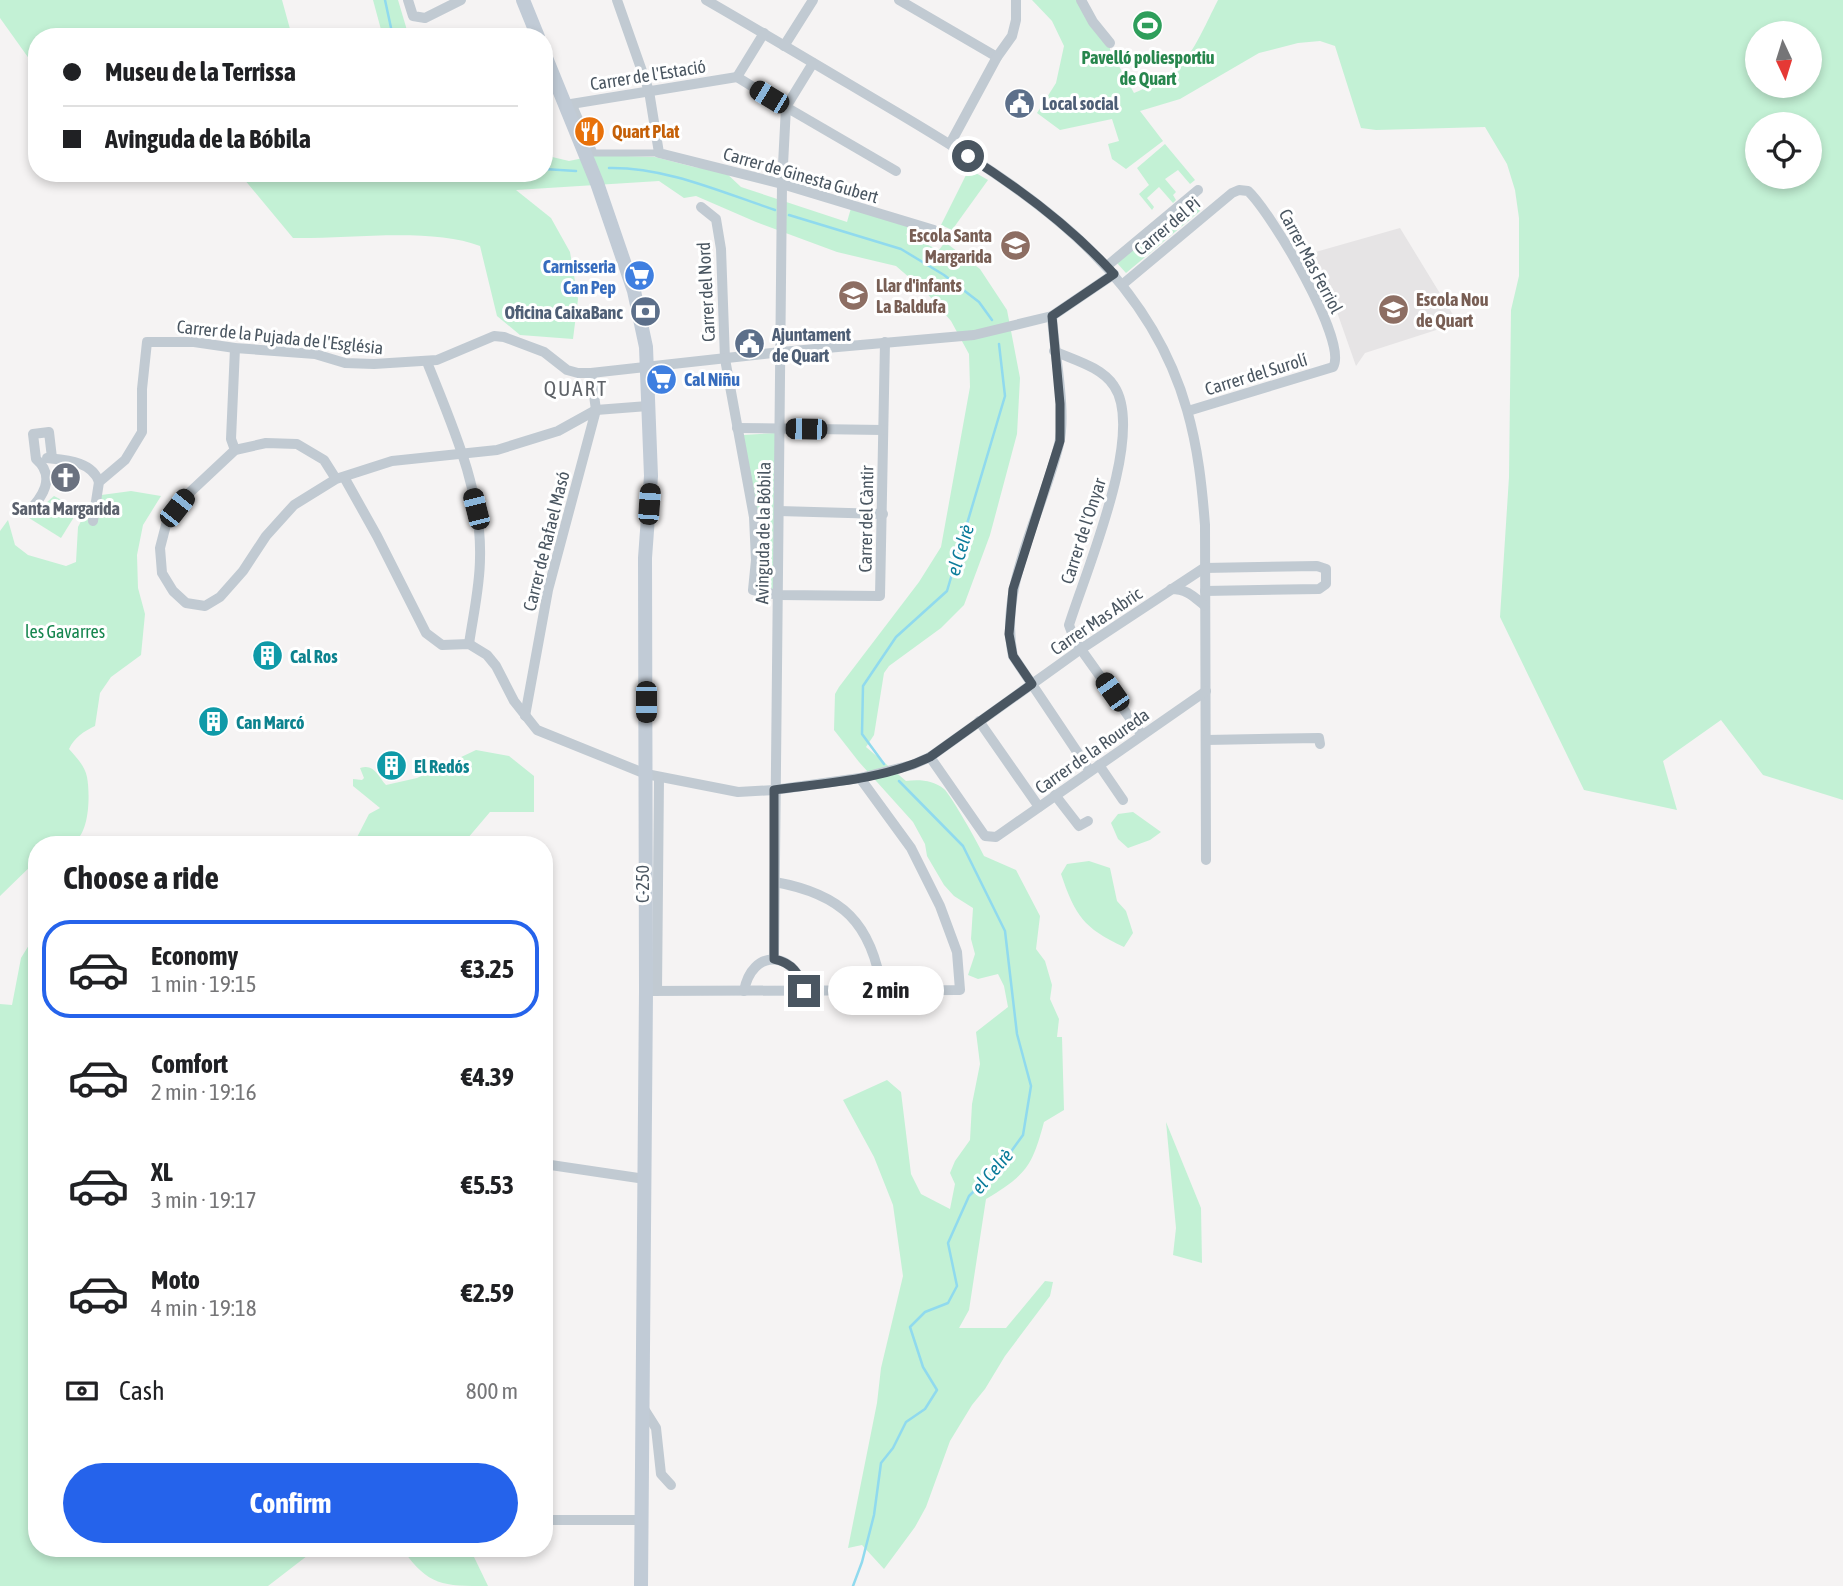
<!DOCTYPE html>
<html lang="en">
<head>
<meta charset="utf-8">
<style>
  body { margin:0; font-family:"Asap Condensed",sans-serif; background:#f6f6f6; color:#202124; height:100vh; display:flex; flex-direction:column; font-size:26px; white-space:nowrap }
  * { box-sizing:border-box; margin:0 }
  p { font-size:23px; color:#757577 }
  .icon { flex:none; width:38px; height:38px; fill:none; stroke:currentColor; stroke-width:2; stroke-linecap:round; stroke-linejoin:round }
  .map { position:relative; flex:1; overflow:hidden }
  .details { position:absolute; left:28px; top:836px; width:525px; height:721px; display:flex; flex-direction:column; background:#fff; border-radius:28px; box-shadow:0 4px 10px #0003 }
  .details>* { flex:none }
  .guide { position:absolute; left:28px; top:28px; width:525px; height:154px; border-radius:28px; box-shadow:0 4px 10px #0003; display:grid; align-content:center; height:154px; padding:0 35px; background:#fff }
  .needle { width:46px; rotate:176deg }
  .fabs { position:absolute; left:1745px; top:21px; display:grid; gap:14px }
  .fabs a { display:grid; place-items:center; width:77px; height:77px; border-radius:50%; background:#fff; box-shadow:0 4px 10px #0003; font-size:35px }
  .end { position:absolute; width:32px; height:32px; margin:-16px; border:9px solid #4a5661; background:#fff; box-shadow:0 0 0 4px #fff }
  .from { border-radius:50% }
  .bubble { position:absolute; height:49px; border-radius:24px; background:#fff; box-shadow:0 4px 10px #0003; font-size:23px; font-weight:700; line-height:49px; text-align:center }
  .car { position:absolute; width:21px; height:42px; margin:-21px -10px; border-radius:9px; box-shadow:0 0 5px 2px #0007; background:linear-gradient(#222 24%,#8ab4d8 0 40%,#222 0 76%,#8ab4d8 0 86%,#222 0) }
  .guide b { display:flex; align-items:center; gap:24px; height:66px; font-size:26px }
  .guide b+b { border-top:2px solid #e0e0e0 }
  .guide i { width:18px; height:18px; background:#202124 }
  ul { padding:0; list-style:none }
  li { display:flex; align-items:center; gap:21px; height:98px; margin:0 14px 10px; padding:0 21px; border:4px solid transparent; border-radius:28px }
  li div { flex:1 }
  li b { display:block; font-size:26px }
  li em { font-style:normal; font-weight:700 }
  li.active { border-color:#2563eb }
  li>.icon { width:63px; height:63px; stroke-width:1.5 }
  h2 { padding:0 35px; font-size:32px; line-height:84px }
  .pay { display:flex; align-items:center; gap:18px; height:77px; padding:0 35px; font-size:26px }
  .pay p { margin-inline-start:auto }
  .button { display:flex; gap:14px; margin-top:auto; padding:14px 35px }
  .button a { flex:1; height:80px; border-radius:42px; background:#2563eb; color:#fff; font-size:28px; font-weight:700; line-height:80px; text-align:center }
  .map>svg:first-child { display:block }
  .education { fill:#e6e4e5 }
  .green { fill:#c3f1d5; fill-rule:evenodd }
  .lines { fill:none; stroke-linecap:round; stroke-linejoin:round }
  .stream { stroke:#90daee; stroke-width:2.5 }
  .pedestrian { stroke:#c1cad2; stroke-width:7 }
  .minor { stroke:#c1cad2; stroke-width:10 }
  .secondary { stroke:#c1cbd6; stroke-width:14 }
  .route { stroke:#4a5661; stroke-width:9 }
  .labels { text-anchor:middle; dominant-baseline:central; stroke-width:6; stroke-linejoin:round; paint-order:stroke }
  .leisure-label { font-size:18px; font-weight:bold; fill:#27864d; stroke:#fff }
  .street-label { font-size:18px; fill:#4a5661; stroke:#fff }
  .service-label { font-size:18px; font-weight:bold; fill:#4e5e75; stroke:#fff; text-anchor:start }
  .food-label { font-size:18px; font-weight:bold; fill:#c56008; stroke:#fff; text-anchor:start }
  .education-label { font-size:18px; font-weight:bold; fill:#785e54; stroke:#fff; text-anchor:start }
  .shop-label { font-size:18px; font-weight:bold; fill:#366cbe; stroke:#fff; text-anchor:end }
  .worship-label { font-size:18px; font-weight:bold; fill:#5b616d; stroke:#fff }
  .park-label { font-size:18px; fill:#17864f; stroke:#fff }
  .culture-label { font-size:18px; font-weight:bold; fill:#0d838f; stroke:#fff; text-anchor:start }
  .water-label { font-size:19px; font-style:italic; fill:#0c7c9b; stroke:#fff }
  .quarter-label { font-size:21px; letter-spacing:2px; fill:#5f6368; stroke:#fff }
</style>
</head>
<body>
<div class="map">
<svg width="1843" height="1586" viewBox="0 0 1843 1586">
  <rect width="100%" height="100%" fill="#f5f3f3"/>
  <polygon class="education" points="1400,228 1458,323 1365,353 1356,366 1331,295 1312,253"/>
  <g class="green">
    <polygon points="0,0 282,0 290,29 298,37 196,37 194,35 37,37 37,63 30,60 0,18"/>
    <polygon points="373,0 398,0 409,37 383,37"/>
    <path d="M1032 0H1081L1110 43V50L1134 93C1189 71 1193 49 1218 0H1843V800L1763 775 1721 720 1663 761 1677 810 1584 790 1500 617 1509 477 1511 310 1519 276V218L1515 190 1507 164 1485 127 1376 130 1361 128 1335 46 1320 41 1298 43 1259 53 1180 99 1140 111 1163 141 1126 169 1112 159 1108 144 1119 141 1112 119 1060 130 1037 113 1056 83 1064 46 1052 21ZM1757 33H1810V86H1757ZM1757 124H1810V177H1757Z"/>
    <polygon points="1165,144 1195,180 1190,184 1178,170 1165,179 1176,192 1173,195 1176,200 1173,203 1159,187 1147,198 1154,207 1152,210 1139,194 1149,185 1137,168"/>
    <path d="M544 155 569 161 598 155 655 157 694 167 724 171 741 187 847 222 851 208 910 227 906 235 939 250 945 242 980 269 1007 310 1020 378 1017 434 990 535 964 605 941 628 889 666 884 673 874 735 866 747 906 781C918 779 934 780 944 789 951 795 979 845 984 856L1016 870 1040 916 1036 949 1045 961 1052 985 1050 999 1059 1019 1057 1037H1062L1064 1110 1044 1122C1032 1167 1026 1175 986 1199L969 1310 959 1328H1006L1045 1281 1053 1282 1050 1296 1005 1356 985 1389 972 1405 950 1441 926 1507 915 1527 884 1569 862 1545 848 1548 877 1403 881 1368 903 1276 893 1205 874 1157 843 1100 887 1080 901 1092 911 1174 921 1194 950 1209 955 1184 950 1173 955 1161 970 1140 972 1104 980 1064 976 1032 1008 1007 1004 986 998 974 978 979 968 975 975 954 971 939 973 908 954 896 944 885 927 856 925 844 913 822 859 762 834 730 835 694 839 687 919 582 941 547 970 387 969 354 951 321 925 291 896 266 837 252 756 222 696 196 684 198 659 181 516 190 551 218 570 252 578 299 573 339 520 335 497 316 480 246C433 227 346 239 293 238L239 173H544Z"/>
    <polygon points="969,169 988,180 952,230 941,225"/>
    <polygon points="1190,200 1200,211 1126,273 1117,263"/>
    <polygon points="776,433 774,589 759,586 760,561 743,435"/>
    <path d="M131 491 161 496 143 525 137 555 138 588 145 614 141 655 111 677 100 693 95 726C84 731 74 738 69 749 76 757 85 766 87 777 90 793 90 831 75 841 65 848 49 845 37 845V860L0 896V531L8 520 15 545 28 555 66 566 76 562 78 527 94 496Z"/>
    <polygon points="54,496 79,509 61,538 29,518"/>
    <path d="M476 750 509 756 534 776V812H490L462 845H353L369 814 380 808 353 786V779L362 780 364 778 360 768C374 763 378 776 386 785L417 778Z"/>
    <polygon points="1133,812 1161,832 1150,840 1128,848 1118,839 1111,823 1118,814"/>
    <path d="M1089 861 1110 868 1117 901 1126 911 1133 933 1124 947C1083 928 1075 915 1061 874L1067 864Z"/>
    <polygon points="37,932 37,1549 316,1549 268,1586 0,1586 0,1004 12,1005 21,958"/>
    <polygon points="1166,1122 1201,1208 1202,1263 1173,1255 1176,1228"/>
    <path d="M398 1549H448L453 1552 474 1557 488 1586C442 1586 429 1586 403 1550Z"/>
  </g>
  <g class="lines">
    <g class="stream">
      <polyline points="385,0 393,37"/>
      <path d="M609 168C666 167 721 192 775 210"/>
      <polyline points="544,169 576,171"/>
      <polyline points="789,215 901,249 944,275 979,302 992,320"/>
      <polyline points="884,764 862,734 863,686 896,637 947,591 1005,396 999,344"/>
      <polyline points="853,1586 862,1562 874,1515 881,1463 893,1448 906,1422 925,1409 937,1390 923,1367 910,1327 925,1312 948,1303 957,1286 948,1243 969,1196 1002,1164 1023,1135 1031,1086 1017,1034 1005,931 963,846 899,781"/>
    </g>
    <polyline class="pedestrian" points="573,104 594,153 659,153"/>
    <g class="minor">
      <polyline points="408,0 413,16 425,18 461,0"/>
      <polyline points="617,0 649,91 659,153 782,184 934,230"/>
      <path d="M706 0C772 38 837 77 903 116 1025 189 1146 265 1187 410 1198 448 1202 486 1205 525L1206 860"/>
      <polyline points="899,0 997,57"/>
      <polyline points="1081,0 1093,22 1110,43"/>
      <polyline points="784,46 813,0"/>
      <polyline points="737,77 786,107 813,63"/>
      <polyline points="737,77 764,33"/>
      <polyline points="565,105 737,77"/>
      <polyline points="950,144 997,57 1012,36 1016,20 1016,0"/>
      <polyline points="701,207 716,219 721,249 725,359 754,517 756,560 753,590 779,595 880,596 885,342"/>
      <polyline points="1107,266 1198,190"/>
      <path d="M1123 284 1232 193 1239 190 1248 191C1270 211 1349 342 1333 367L1188 411"/>
      <path d="M1052 316C1054 352 1067 411 1059 444 1043 512 998 586 1013 656L1090 771"/>
      <path d="M1054 351C1074 360 1102 367 1114 386 1146 433 1085 573 1069 625L1075 641 1142 735"/>
      <path d="M427 362C452 425 482 490 480 558 480 586 473 616 469 644"/>
      <polyline points="737,428 883,430"/>
      <polyline points="235,450 231,439 235,348"/>
      <path d="M47 458C66 460 92 461 99 482"/>
      <polyline points="344,477 377,536 426,633 442,645 469,644 487,655 496,666 514,701 537,730 646,774 738,792 774,790 860,778 912,765 930,757 1081,649 1204,568 1317,566 1326,569 1326,584 1319,589 1205,591"/>
      <polyline points="336,479 324,460 297,444 266,443 235,450 187,495 167,521 160,548 162,573 173,591 186,603 205,606 220,597 243,571 266,536 294,505 336,479 392,461 497,450 558,431 596,410 648,406"/>
      <polyline points="779,511 883,514"/>
      <path d="M27 513C42 498 57 477 36 459L33 434 49 432 52 458"/>
      <polyline points="93,521 99,482 125,460 142,432 142,389 147,342 194,342 235,348 315,354 345,363 374,364 437,360 494,336 504,337 544,352 567,370 578,373 591,373 781,352 974,335 1052,316 1114,274"/>
      <path d="M1171 589C1187 589 1193 596 1205 606"/>
      <polyline points="525,716 548,590 596,410 591,373"/>
      <polyline points="979,721 1039,807"/>
      <polyline points="1206,740 1319,738 1320,744"/>
      <polyline points="930,757 985,836 996,837 1206,691"/>
      <polyline points="1099,765 1123,800"/>
      <polyline points="1055,795 1079,826 1088,821"/>
      <path d="M775 882C842 894 872 923 882 991"/>
      <polyline points="774,959 782,184 786,107 896,171"/>
      <polyline points="646,991 960,990 957,952 940,906 911,848 860,778"/>
      <polyline points="657,991 659,777"/>
      <path d="M744 991C752 948 794 950 805 991"/>
      <polyline points="544,1164 645,1179"/>
      <polyline points="644,1409 656,1428 661,1474 671,1485"/>
      <polyline points="544,1520 642,1520"/>
    </g>
    <g class="secondary">
      <polyline points="523,0 538,37"/>
      <polyline points="544,53 597,183 634,291 646,347 651,476 645,558 646,991 641,1586"/>
    </g>
  </g>
  <g class="lines">
    <path class="route" d="M804 991C800 973 792 963 774 959V790C826 783 882 780 930 757L1032 684 1013 656 1009 634 1013 589 1060 441V404L1052 316 1114 274C1071 227 1022 190 968 156"/>
  </g>
  <defs>
    <symbol id="stadium-disc" viewBox="-11 -11 22 22"><circle r="9.5" fill="#2e9e5b" stroke="#fff"/><path d="M0-5a6.5 5 0 1 0 0 10a6.5 5 0 1 0 0-10ZM-3.5-1.8h7v3.6h-7Z" fill="#fff"/></symbol>
    <symbol id="civic-disc" viewBox="-11 -11 22 22"><circle r="9.5" fill="#5c6f8a" stroke="#fff"/><path d="M-.6-6.5H3V-4.5H.6V-3L4-1V1h2V6H-6V1h2V-1L-.6-3ZM-1.2 2.5V6h2.4V2.5Z" fill="#fff"/></symbol>
    <symbol id="restaurant-disc" viewBox="-11 -11 22 22"><circle r="9.5" fill="#e8710a" stroke="#fff"/><path d="M-5-6h1v4h1v-4h1v4h1v-4h1v5L-1.5 .5V6h-2V.5L-5-1ZM5-6V6H3V1.5H1.5Q1.5-4 5-6Z" fill="#fff"/></symbol>
    <symbol id="school-disc" viewBox="-11 -11 22 22"><circle r="9.5" fill="#8d6e63" stroke="#fff"/><path d="M0-5L7-2L0 1L-7-2ZM-4 1L0 2.5L4 1V4Q0 6-4 4Z" fill="#fff"/></symbol>
    <symbol id="supermarket-disc" viewBox="-11 -11 22 22"><circle r="9.5" fill="#3f7fe0" stroke="#fff"/><path d="M-6-5.5h2.5l.6 2H6L4.5 2H-2.5L-4.4-4H-6ZM-1.5 3.2a1.3 1.3 0 1 0 .1 0ZM3 3.2a1.3 1.3 0 1 0 .1 0Z" fill="#fff"/></symbol>
    <symbol id="bank-disc" viewBox="-11 -11 22 22"><circle r="9.5" fill="#5c6f8a" stroke="#fff"/><path d="M-6-4H6V4H-6ZM0-2.3a2.3 2.3 0 1 0 0 4.6a2.3 2.3 0 1 0 0-4.6Z" fill="#fff"/></symbol>
    <symbol id="church-disc" viewBox="-11 -11 22 22"><circle r="9.5" fill="#6b7280" stroke="#fff"/><path d="M-1.2-6h2.4v3.5h3.3v2.4h-3.3V6h-2.4V-.1h-3.3v-2.4h3.3Z" fill="#fff"/></symbol>
    <symbol id="building-disc" viewBox="-11 -11 22 22"><circle r="9.5" fill="#0f9aa8" stroke="#fff"/><path d="M-4-6H4V6H1V3H-1V6H-4ZM-2.5-4.3h1.7v1.8h-1.7ZM.8-4.3h1.7v1.8H.8ZM-2.5-1h1.7V.8h-1.7ZM.8-1h1.7V.8H.8Z" fill="#fff"/></symbol>
  </defs>
  <g fill-rule="evenodd">
    <use href="#stadium-disc" x="1130" y="8" width="35" height="35"/>
    <use href="#civic-disc" x="1002" y="86" width="35" height="35"/>
    <use href="#restaurant-disc" x="572" y="114" width="35" height="35"/>
    <use href="#school-disc" x="998" y="228" width="35" height="35"/>
    <use href="#supermarket-disc" x="622" y="258" width="35" height="35"/>
    <use href="#school-disc" x="836" y="278" width="35" height="35"/>
    <use href="#school-disc" x="1376" y="292" width="35" height="35"/>
    <use href="#bank-disc" x="628" y="294" width="35" height="35"/>
    <use href="#civic-disc" x="732" y="326" width="35" height="35"/>
    <use href="#supermarket-disc" x="644" y="362" width="35" height="35"/>
    <use href="#church-disc" x="48" y="460" width="35" height="35"/>
    <use href="#building-disc" x="250" y="638" width="35" height="35"/>
    <use href="#building-disc" x="196" y="704" width="35" height="35"/>
    <use href="#building-disc" x="374" y="748" width="35" height="35"/>
  </g>
  <g class="labels">
    <g class="leisure-label">
      <text x="1148" y="57">Pavelló poliesportiu<tspan x="1148" dy="21">de Quart</tspan></text>
    </g>
    <g class="street-label">
      <text transform="translate(648 75) rotate(-9)">Carrer de l'Estació</text>
      <text transform="translate(801 175) rotate(16)">Carrer de Ginesta Gubert</text>
      <text transform="translate(1167 226) rotate(-40)">Carrer del Pi</text>
      <text transform="translate(1311 261) rotate(62)">Carrer Mas Ferriol</text>
      <text transform="translate(706 292) rotate(-93)">Carrer del Nord</text>
      <text transform="translate(280 337) rotate(6)">Carrer de la Pujada de l'Església</text>
      <text transform="translate(1256 374) rotate(-17)">Carrer del Surolí</text>
      <text transform="translate(866 519) rotate(-89)">Carrer del Càntir</text>
      <text transform="translate(1083 531) rotate(-72)">Carrer de l'Onyar</text>
      <text transform="translate(763 533) rotate(-89)">Avinguda de la Bóbila</text>
      <text transform="translate(546 541) rotate(-76)">Carrer de Rafael Masó</text>
      <text transform="translate(1096 621) rotate(-34)">Carrer Mas Abric</text>
      <text transform="translate(1092 751) rotate(-35)">Carrer de la Roureda</text>
      <text transform="translate(642 884) rotate(-90)">C-250</text>
    </g>
    <g class="service-label">
      <text x="1042" y="103">Local social</text>
      <text x="623" y="312" text-anchor="end">Oficina CaixaBanc</text>
      <text x="772" y="334">Ajuntament<tspan x="772" dy="21">de Quart</tspan></text>
    </g>
    <g class="food-label">
      <text x="612" y="131">Quart Plat</text>
    </g>
    <g class="education-label">
      <text x="992" y="235" text-anchor="end">Escola Santa<tspan x="992" dy="21">Margarida</tspan></text>
      <text x="876" y="285">Llar d'infants<tspan x="876" dy="21">La Baldufa</tspan></text>
      <text x="1416" y="299">Escola Nou<tspan x="1416" dy="21">de Quart</tspan></text>
    </g>
    <g class="shop-label">
      <text x="616" y="266">Carnisseria<tspan x="616" dy="21">Can Pep</tspan></text>
      <text x="684" y="379" text-anchor="start">Cal Niñu</text>
    </g>
    <g class="worship-label">
      <text x="66" y="508">Santa Margarida</text>
    </g>
    <g class="park-label">
      <text x="65" y="631">les Gavarres</text>
    </g>
    <g class="culture-label">
      <text x="290" y="656">Cal Ros</text>
      <text x="236" y="722">Can Marcó</text>
      <text x="414" y="766">El Redós</text>
    </g>
    <g class="water-label">
      <text transform="translate(960 550) rotate(-73)">el Celrè</text>
      <text transform="translate(992 1171) rotate(-49)">el Celrè</text>
    </g>
    <g class="quarter-label">
      <text x="576" y="388">QUART</text>
    </g>
  </g>
</svg>
<div class="fabs">
<a><svg class="needle" viewBox="-14 -14 28 28"><path d="M0-13l5 13h-10z" fill="#e53935"/><path d="M0 13l5-13h-10z" fill="#757577"/></svg></a>
<a><svg class="icon" aria-label="locate" viewBox="0 0 24 24"><circle cx="12" cy="12" r="6"/><path d="M12 2v4M12 18v4M2 12h4M18 12h4"/></svg></a>
</div>
<i class="end from" style="left:968px;top:156px"></i>
<i class="end" style="left:804px;top:991px"></i>
<div class="bubble" style="left:828px;top:966px;width:116px">2 min</div>
<i class="car" style="left:769px;top:97px;rotate:301deg"></i>
<i class="car" style="left:806px;top:429px;rotate:271deg"></i>
<i class="car" style="left:649px;top:504px;rotate:4deg"></i>
<i class="car" style="left:177px;top:508px;rotate:38deg"></i>
<i class="car" style="left:476px;top:509px;rotate:346deg"></i>
<i class="car" style="left:1112px;top:692px;rotate:325deg"></i>
<i class="car" style="left:646px;top:702px;rotate:180deg"></i>
<div class="guide">
<b><i class="from"></i>Museu de la Terrissa</b>
<b><i></i>Avinguda de la Bóbila</b>
</div>
<section class="details">
<h2>Choose a ride</h2>
<ul>
<li class="active"><svg class="icon" aria-label="car" viewBox="0 0 24 24"><path d="M5 17H2v-5l4-1 3-4h7l3 4 3 1v5h-3M9 17h6M6 11h13"/><circle cx="7" cy="17" r="2"/><circle cx="17" cy="17" r="2"/></svg><div><b>Economy</b><p>1 min · 19:15</p></div><em>€3.25</em></li>
<li><svg class="icon" aria-label="car" viewBox="0 0 24 24"><path d="M5 17H2v-5l4-1 3-4h7l3 4 3 1v5h-3M9 17h6M6 11h13"/><circle cx="7" cy="17" r="2"/><circle cx="17" cy="17" r="2"/></svg><div><b>Comfort</b><p>2 min · 19:16</p></div><em>€4.39</em></li>
<li><svg class="icon" aria-label="car" viewBox="0 0 24 24"><path d="M5 17H2v-5l4-1 3-4h7l3 4 3 1v5h-3M9 17h6M6 11h13"/><circle cx="7" cy="17" r="2"/><circle cx="17" cy="17" r="2"/></svg><div><b>XL</b><p>3 min · 19:17</p></div><em>€5.53</em></li>
<li><svg class="icon" aria-label="car" viewBox="0 0 24 24"><path d="M5 17H2v-5l4-1 3-4h7l3 4 3 1v5h-3M9 17h6M6 11h13"/><circle cx="7" cy="17" r="2"/><circle cx="17" cy="17" r="2"/></svg><div><b>Moto</b><p>4 min · 19:18</p></div><em>€2.59</em></li>
</ul>
<div class="pay"><svg class="icon" aria-label="cash" viewBox="0 0 24 24"><path d="M3 7h18v10H3z"/><circle cx="12" cy="12" r="2"/></svg>Cash<p>800 m</p></div>
<div class="button"><a>Confirm</a></div>
</section>
</div>
</body>
</html>
